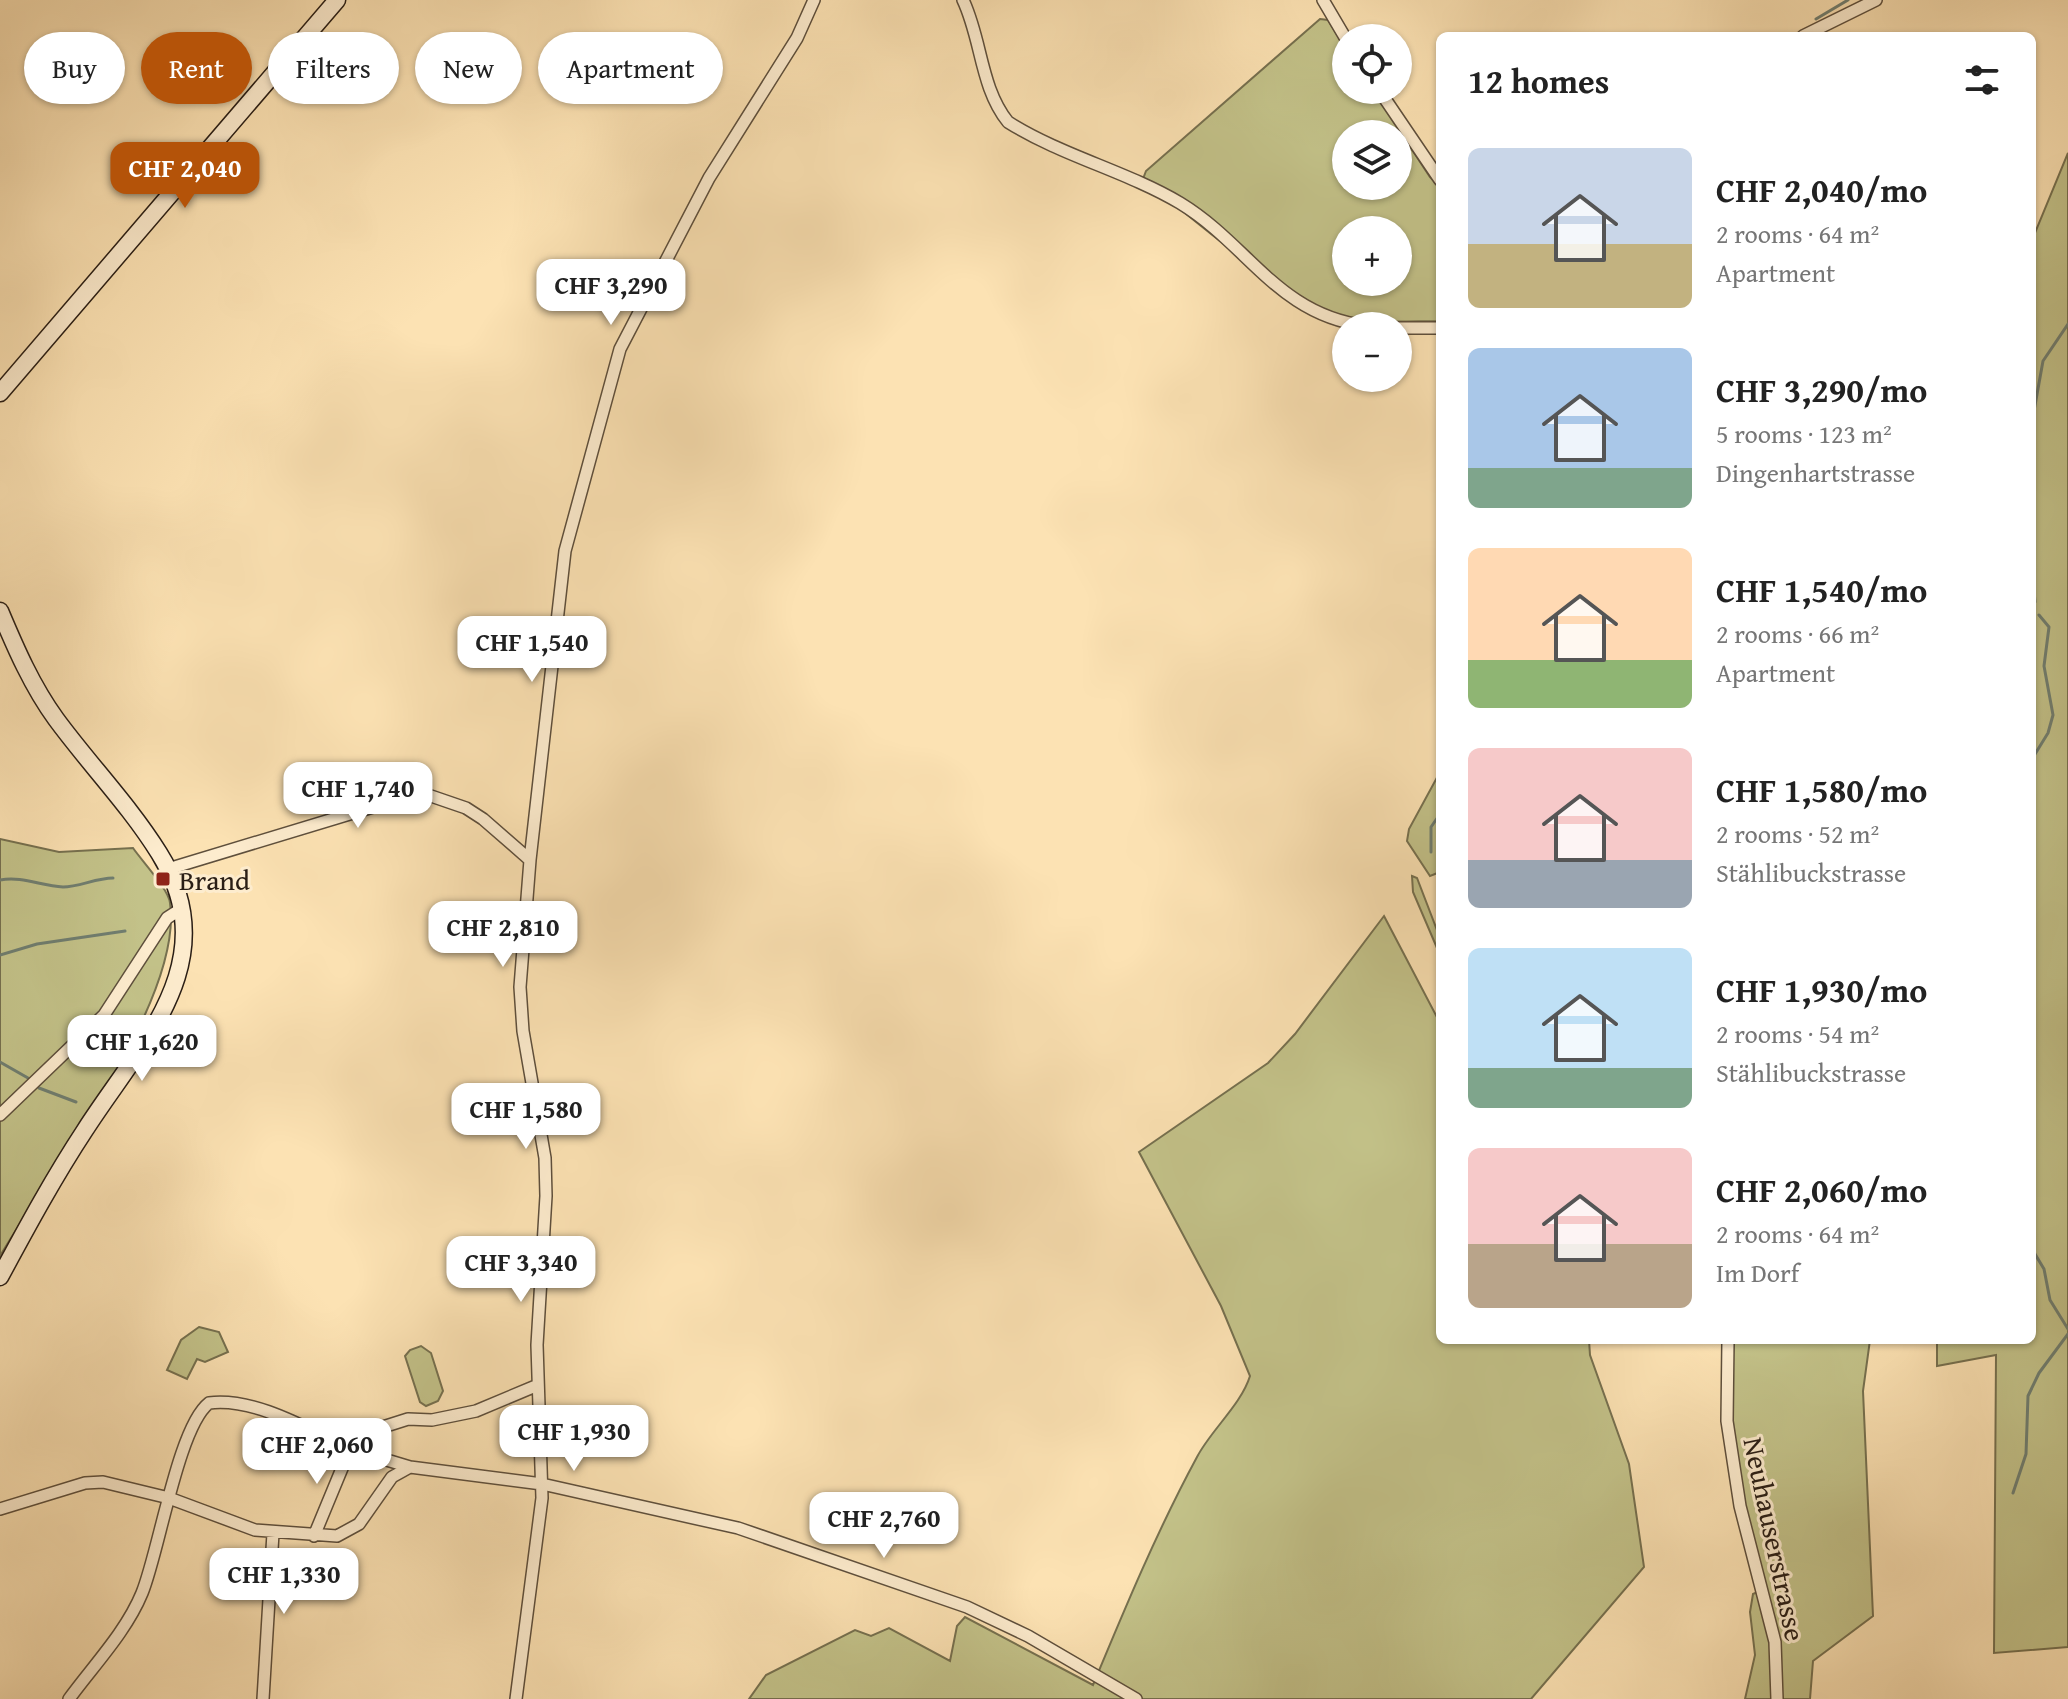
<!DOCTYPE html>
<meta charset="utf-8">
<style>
:root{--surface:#fff;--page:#f6f6f6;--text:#222;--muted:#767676;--accent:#b45309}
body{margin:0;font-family:"Gentium Book Plus",serif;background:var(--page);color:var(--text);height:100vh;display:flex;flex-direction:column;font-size:30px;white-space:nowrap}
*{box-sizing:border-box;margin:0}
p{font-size:26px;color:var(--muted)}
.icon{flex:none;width:44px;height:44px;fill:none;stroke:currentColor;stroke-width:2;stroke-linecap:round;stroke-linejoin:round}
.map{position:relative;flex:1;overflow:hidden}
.drawer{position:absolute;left:1436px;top:32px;width:600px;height:1312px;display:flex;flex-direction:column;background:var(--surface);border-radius:12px;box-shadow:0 2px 6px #0004}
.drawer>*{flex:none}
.top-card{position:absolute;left:24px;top:32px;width:760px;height:72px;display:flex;gap:16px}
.buttons{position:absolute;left:1332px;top:24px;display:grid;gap:16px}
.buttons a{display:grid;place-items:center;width:80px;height:80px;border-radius:50%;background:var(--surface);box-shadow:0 2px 6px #0004;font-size:40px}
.price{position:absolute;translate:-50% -68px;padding:0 18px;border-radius:16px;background:#fff;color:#222;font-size:26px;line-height:52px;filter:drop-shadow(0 2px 4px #0008)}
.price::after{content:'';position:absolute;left:50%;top:48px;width:24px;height:18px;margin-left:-12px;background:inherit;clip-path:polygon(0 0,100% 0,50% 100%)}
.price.current{background:var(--accent);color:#fff}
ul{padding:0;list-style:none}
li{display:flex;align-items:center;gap:24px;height:200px;padding:0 32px}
li span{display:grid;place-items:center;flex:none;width:224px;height:160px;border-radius:12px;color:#555}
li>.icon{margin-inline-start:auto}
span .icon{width:96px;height:96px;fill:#fffc;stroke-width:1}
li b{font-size:34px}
h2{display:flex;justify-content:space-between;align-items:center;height:96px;padding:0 32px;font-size:34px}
.pill{padding:0 28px;border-radius:36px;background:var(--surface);box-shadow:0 2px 6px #0004;font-size:28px;line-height:72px}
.pill.current{background:var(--accent);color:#fff}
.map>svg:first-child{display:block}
.green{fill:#c3c289;stroke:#76704f;stroke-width:2;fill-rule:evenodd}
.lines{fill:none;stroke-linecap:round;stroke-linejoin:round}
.stream{stroke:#707e70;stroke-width:3}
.street-casing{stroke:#5e4f3c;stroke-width:14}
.secondary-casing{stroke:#2a1e15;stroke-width:19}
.street{stroke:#fdecce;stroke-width:11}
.secondary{stroke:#fdecce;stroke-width:16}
.poi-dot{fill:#8f2418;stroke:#fdecce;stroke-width:3}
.labels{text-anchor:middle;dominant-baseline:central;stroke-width:6;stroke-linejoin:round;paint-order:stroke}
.poi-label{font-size:28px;fill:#2a1e15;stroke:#fdecce;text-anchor:start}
.street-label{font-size:28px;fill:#2a1e15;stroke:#fdecce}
</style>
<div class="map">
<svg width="2068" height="1699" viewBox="0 0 2068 1699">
<rect width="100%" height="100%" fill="#fce2b3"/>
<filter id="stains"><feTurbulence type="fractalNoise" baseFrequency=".0025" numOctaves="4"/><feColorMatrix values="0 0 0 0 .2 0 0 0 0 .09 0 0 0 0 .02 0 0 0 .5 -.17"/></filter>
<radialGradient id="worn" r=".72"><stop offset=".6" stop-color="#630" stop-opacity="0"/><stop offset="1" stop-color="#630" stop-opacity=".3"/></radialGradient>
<path class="green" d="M1320,19L1328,20L1346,49V90H1373L1430,177L1440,187V321C1410,321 1376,324 1347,317C1285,302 1196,220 1143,179L1146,171ZM1346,134H1398V186H1346ZM1346,230H1398V282H1346Z
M2068,153V1647L1994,1653L1996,1355L1937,1366V1340H2032V240Z
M1440,772V872L1430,876L1407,841L1409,829Z
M0,839L59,852L133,848C142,861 169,890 170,903C184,1000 49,1172 0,1256Z
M1412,876L1417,878L1440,938V955L1413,892Z
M1384,916L1440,1023V1340H1589L1590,1355L1629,1464L1644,1567L1531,1699H749L766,1675L855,1630L871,1636L889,1628L950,1661L957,1626L965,1617L1093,1685C1125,1608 1157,1531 1197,1457C1211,1430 1241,1405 1250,1376L1221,1306L1139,1152L1268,1063L1295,1034Z
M199,1327L219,1332L228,1352L205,1362L197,1359L187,1379L167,1370L181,1340Z
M1728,1340H1870L1863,1391L1873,1616L1813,1661L1810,1699H1745L1755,1655L1750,1612L1753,1594L1762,1590L1736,1488Z
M421,1346L431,1353L443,1391L438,1401L426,1406L420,1402L405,1356L410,1350Z"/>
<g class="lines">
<path class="stream" d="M1816,19L1848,0
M2032,422L2043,361L2068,324
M2032,569L2035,602
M2032,759L2048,733L2053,715L2044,666L2049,627L2039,615
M1431,852V827L1440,814
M0,880C23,876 41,886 63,887C79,887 96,878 113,878
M0,955L37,944L125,931
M0,1062L28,1078
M39,1088L76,1102
M2032,1249L2044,1269L2050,1300L2068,1329
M2013,1493L2026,1454L2028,1396L2039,1373L2068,1334"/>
<g class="street-casing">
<path id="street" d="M963,0C982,40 980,87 1008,122C1062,156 1126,171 1180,203C1249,245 1278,315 1366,326
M1323,0L1346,39
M1803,36L1876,0
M1379,90L1440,180
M1398,328H1440
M168,869L396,800L431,796L466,808L483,819L530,860
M0,1115L104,1015L167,918L181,909
M1728,1340L1727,1421L1740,1506L1775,1642L1777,1699
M0,1509L85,1483L103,1482L169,1498L255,1530L337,1536L359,1524L392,1477L410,1467L542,1484L738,1528L967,1607L1028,1636L1136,1699
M314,1536L350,1449L410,1467
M69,1699C93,1666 126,1632 142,1593C159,1552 178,1427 209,1403C255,1397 309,1430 350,1449L386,1426L408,1419L432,1420L476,1411L538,1385
M263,1699L273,1533
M516,1699L542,1498L537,1345L546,1196L545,1158L523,1031L520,987L530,860L565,551L620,349L709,178L797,38L814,0"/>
</g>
<g class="secondary-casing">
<path id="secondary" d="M0,393L337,0
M0,611C16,649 32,686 56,719C89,764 129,805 159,853C227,961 140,1044 85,1130C54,1177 27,1227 0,1277"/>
</g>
<use href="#street" class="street"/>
<use href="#secondary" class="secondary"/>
</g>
<rect class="poi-dot" x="155" y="871" width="16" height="16" rx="4"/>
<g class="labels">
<g class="poi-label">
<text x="179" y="879">Brand</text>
</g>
<g class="street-label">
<text transform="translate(1775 1539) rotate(78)">Neuhauserstrasse</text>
</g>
</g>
<rect width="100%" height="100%" filter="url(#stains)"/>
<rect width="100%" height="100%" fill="url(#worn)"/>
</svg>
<div class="buttons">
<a><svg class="icon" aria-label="locate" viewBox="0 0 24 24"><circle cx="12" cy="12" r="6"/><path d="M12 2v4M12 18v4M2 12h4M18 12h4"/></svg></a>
<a><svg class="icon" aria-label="layers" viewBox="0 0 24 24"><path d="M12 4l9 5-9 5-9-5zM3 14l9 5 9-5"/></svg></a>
<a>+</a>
<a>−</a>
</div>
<b class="price current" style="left:185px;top:210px">CHF 2,040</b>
<b class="price" style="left:611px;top:327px">CHF 3,290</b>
<b class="price" style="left:532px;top:684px">CHF 1,540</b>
<b class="price" style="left:358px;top:830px">CHF 1,740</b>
<b class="price" style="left:503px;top:969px">CHF 2,810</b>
<b class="price" style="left:142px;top:1083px">CHF 1,620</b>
<b class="price" style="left:526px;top:1151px">CHF 1,580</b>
<b class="price" style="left:521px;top:1304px">CHF 3,340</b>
<b class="price" style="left:574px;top:1473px">CHF 1,930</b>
<b class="price" style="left:317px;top:1486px">CHF 2,060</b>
<b class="price" style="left:884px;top:1560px">CHF 2,760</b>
<b class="price" style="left:284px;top:1616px">CHF 1,330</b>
<div class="top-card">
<a class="pill">Buy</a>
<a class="pill current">Rent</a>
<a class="pill">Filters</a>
<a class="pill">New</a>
<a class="pill">Apartment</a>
</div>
<section class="drawer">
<h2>12 homes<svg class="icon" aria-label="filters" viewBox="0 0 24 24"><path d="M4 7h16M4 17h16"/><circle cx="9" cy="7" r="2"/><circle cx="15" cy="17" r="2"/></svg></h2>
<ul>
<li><span style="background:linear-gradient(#c9d6e8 60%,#c2b280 0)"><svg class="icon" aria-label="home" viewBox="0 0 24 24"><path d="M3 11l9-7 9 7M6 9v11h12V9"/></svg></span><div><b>CHF 2,040/mo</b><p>2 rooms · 64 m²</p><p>Apartment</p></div></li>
<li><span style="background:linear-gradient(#a9c7e8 75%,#7fa58c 0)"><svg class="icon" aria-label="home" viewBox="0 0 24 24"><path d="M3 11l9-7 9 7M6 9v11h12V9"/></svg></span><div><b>CHF 3,290/mo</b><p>5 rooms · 123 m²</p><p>Dingenhartstrasse</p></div></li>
<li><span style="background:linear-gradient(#ffd9b3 70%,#8fb573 0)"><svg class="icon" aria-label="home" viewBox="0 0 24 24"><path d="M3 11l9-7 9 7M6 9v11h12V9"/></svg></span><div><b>CHF 1,540/mo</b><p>2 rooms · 66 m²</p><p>Apartment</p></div></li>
<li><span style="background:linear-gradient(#f6c9c9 70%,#9aa5b1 0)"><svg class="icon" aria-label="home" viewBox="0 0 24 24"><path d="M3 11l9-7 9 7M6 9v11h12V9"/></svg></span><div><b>CHF 1,580/mo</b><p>2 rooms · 52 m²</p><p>Stählibuckstrasse</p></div></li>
<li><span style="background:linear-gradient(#bfe0f5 75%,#7fa58c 0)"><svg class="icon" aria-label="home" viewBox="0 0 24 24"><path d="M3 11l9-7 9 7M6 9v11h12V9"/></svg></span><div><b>CHF 1,930/mo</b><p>2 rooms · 54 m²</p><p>Stählibuckstrasse</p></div></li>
<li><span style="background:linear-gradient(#f6c9c9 60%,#b9a48a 0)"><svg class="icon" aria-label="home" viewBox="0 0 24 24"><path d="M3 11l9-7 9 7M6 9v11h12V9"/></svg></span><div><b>CHF 2,060/mo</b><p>2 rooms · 64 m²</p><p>Im Dorf</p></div></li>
</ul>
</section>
</div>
